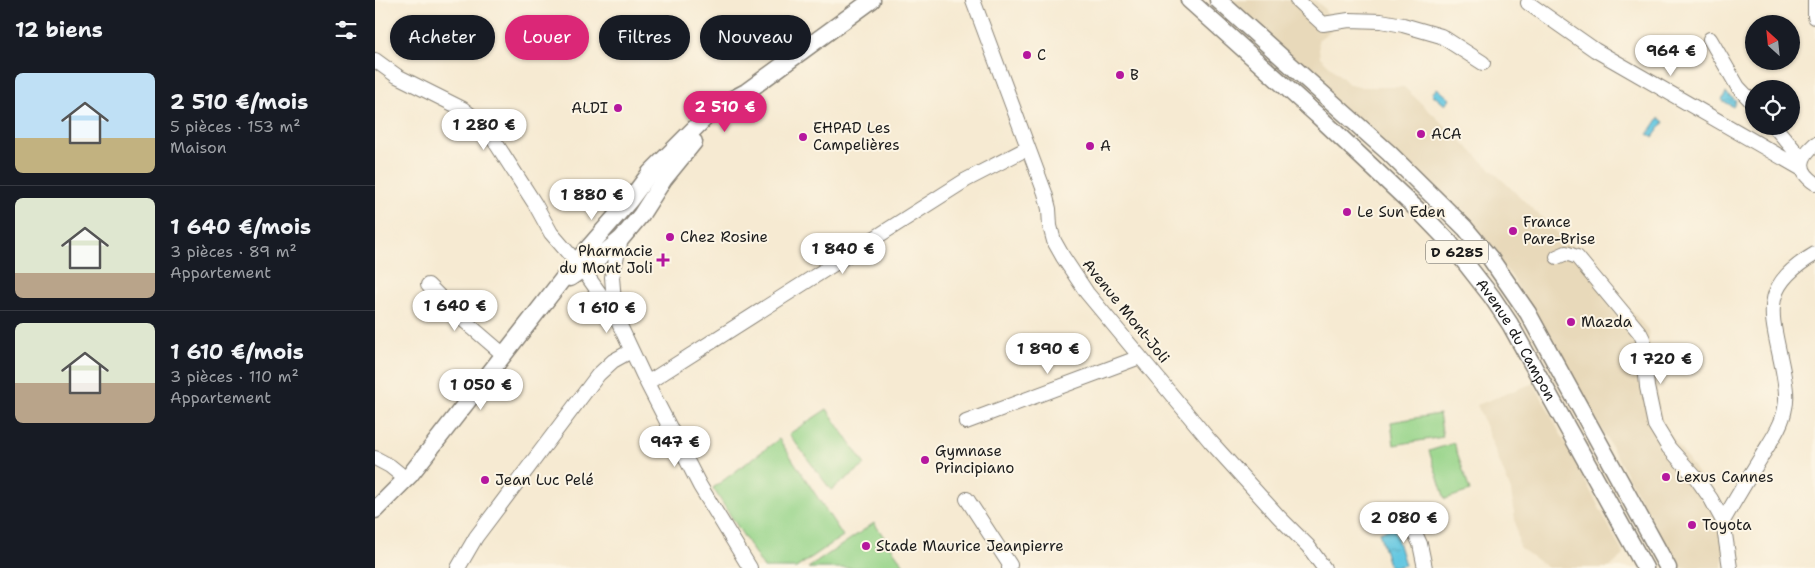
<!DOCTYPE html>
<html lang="fr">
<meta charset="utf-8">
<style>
:root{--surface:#171b24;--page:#20242c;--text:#f1f3f6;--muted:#9ea1a6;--line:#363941;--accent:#db2777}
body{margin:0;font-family:"Shantell Sans",sans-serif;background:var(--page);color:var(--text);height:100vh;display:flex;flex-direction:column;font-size:19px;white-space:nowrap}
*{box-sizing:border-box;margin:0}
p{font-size:16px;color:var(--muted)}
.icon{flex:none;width:28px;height:28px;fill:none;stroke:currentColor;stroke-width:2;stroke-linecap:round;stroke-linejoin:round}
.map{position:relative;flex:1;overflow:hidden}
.panel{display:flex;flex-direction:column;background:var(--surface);width:375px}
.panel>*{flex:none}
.top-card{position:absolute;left:15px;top:15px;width:475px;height:45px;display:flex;gap:10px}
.needle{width:32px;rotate:333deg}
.buttons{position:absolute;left:1370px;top:15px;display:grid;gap:10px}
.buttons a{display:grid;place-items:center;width:55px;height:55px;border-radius:50%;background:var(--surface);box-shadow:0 1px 4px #0004;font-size:25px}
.price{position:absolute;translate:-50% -42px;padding:0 11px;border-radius:18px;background:#fff;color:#222;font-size:16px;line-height:32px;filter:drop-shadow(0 1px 2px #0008)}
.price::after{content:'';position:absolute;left:50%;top:30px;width:15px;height:11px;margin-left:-8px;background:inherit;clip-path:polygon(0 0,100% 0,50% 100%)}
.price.on{background:var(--accent);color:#fff}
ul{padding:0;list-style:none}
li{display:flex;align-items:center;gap:15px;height:125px;padding:0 15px}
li+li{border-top:1px solid var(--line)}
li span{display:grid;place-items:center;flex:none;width:140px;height:100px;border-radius:8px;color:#555}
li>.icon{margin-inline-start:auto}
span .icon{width:60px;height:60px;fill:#fffc;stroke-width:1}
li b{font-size:21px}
h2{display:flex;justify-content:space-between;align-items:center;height:60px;padding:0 15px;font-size:21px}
.tag{padding:0 18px;border-radius:22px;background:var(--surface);box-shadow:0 1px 4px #0004;font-size:18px;line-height:45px}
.tag.on{background:var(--accent);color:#fff}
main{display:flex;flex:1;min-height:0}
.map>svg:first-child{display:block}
.built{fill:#e8d9ba}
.green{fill:#96d489;stroke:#597852}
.water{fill:url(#water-ripples);stroke:#40727e}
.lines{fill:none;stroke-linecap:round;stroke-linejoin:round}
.minor-casing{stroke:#898377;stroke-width:16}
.major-casing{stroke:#898377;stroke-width:19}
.minor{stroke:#fff;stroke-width:14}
.major{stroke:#fff;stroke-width:16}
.poi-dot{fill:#b5179e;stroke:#fcf5e5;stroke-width:2}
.labels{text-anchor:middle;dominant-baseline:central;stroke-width:4;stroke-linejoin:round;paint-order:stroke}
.shield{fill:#fcf5e5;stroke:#5f5d58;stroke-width:1}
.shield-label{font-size:14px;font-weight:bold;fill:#1c1c1c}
.poi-label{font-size:15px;fill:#1c1c1c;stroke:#fcf5e5;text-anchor:start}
.street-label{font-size:15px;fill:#1c1c1c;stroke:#fcf5e5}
</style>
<main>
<section class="panel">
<h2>12 biens<svg class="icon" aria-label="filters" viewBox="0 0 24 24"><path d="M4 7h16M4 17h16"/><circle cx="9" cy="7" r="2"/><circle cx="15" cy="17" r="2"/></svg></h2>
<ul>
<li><span style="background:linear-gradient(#bfe0f5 65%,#c2b280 0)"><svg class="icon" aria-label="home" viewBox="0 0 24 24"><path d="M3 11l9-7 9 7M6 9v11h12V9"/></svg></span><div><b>2 510 €/mois</b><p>5 pièces · 153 m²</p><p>Maison</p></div></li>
<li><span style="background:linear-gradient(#dfe7d0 75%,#b9a48a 0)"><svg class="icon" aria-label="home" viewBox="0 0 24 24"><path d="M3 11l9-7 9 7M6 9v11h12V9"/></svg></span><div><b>1 640 €/mois</b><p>3 pièces · 89 m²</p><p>Appartement</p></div></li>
<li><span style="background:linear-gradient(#dfe7d0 60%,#b9a48a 0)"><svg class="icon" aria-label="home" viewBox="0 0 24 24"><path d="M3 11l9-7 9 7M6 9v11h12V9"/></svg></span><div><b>1 610 €/mois</b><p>3 pièces · 110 m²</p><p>Appartement</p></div></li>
</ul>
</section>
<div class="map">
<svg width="1440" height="568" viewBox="0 0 1440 568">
<defs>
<pattern id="water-ripples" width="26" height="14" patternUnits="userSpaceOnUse" patternTransform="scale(1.25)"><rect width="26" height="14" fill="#63c7e1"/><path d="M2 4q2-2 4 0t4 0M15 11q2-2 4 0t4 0" fill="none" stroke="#55aac0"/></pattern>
</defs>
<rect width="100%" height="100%" fill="#fcf5e5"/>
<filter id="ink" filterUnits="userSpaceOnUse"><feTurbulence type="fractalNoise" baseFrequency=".02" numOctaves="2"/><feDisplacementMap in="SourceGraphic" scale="10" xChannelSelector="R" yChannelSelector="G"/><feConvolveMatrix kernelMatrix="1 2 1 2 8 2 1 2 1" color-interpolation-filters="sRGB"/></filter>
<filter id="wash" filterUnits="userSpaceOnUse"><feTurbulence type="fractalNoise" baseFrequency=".0096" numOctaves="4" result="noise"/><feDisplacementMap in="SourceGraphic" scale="20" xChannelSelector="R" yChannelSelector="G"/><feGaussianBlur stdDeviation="1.12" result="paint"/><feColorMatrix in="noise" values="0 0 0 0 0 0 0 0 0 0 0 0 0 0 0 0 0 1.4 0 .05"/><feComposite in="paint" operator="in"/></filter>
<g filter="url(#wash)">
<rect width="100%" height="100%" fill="#f6ead2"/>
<path class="built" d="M854,0H940L949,8L958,29L943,40L945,57L975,85L985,87H1029L1218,266L1273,330L1285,416L1290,427L1344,504L1350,536L1347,568H1303L1198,377L1135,274Z
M1159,383L1249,555L1234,568H1173L1144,547L1136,491L1102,405Z"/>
<path class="green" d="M452,409L490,465L456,490L414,434Z
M1064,414L1068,437L1019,445L1016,422Z
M404,439L468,536L421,568H389L338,488Z
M1079,443L1095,491L1070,499L1054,451Z
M499,523L531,568H433Z"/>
<path class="water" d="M1062,88L1075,99L1070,105L1057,94Z
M1351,93L1361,101L1358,107L1347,100Z
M1284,118L1289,122L1278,137L1273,134Z
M1019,528L1030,565L1015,568L1004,532Z"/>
</g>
<g filter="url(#ink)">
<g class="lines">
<g class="minor-casing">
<path id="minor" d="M598,0L670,193L674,209L675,226L679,241L688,257L712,293L835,441L904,517L933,546L949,568
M922,0L948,24L974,20L1006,21L1028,25L1066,36L1108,63
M1440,0V17
M1153,3L1220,50L1427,169
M1335,39L1363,87L1379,104
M0,60L22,76L88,109L106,123L115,134L160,204L176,233L208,270L240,315L272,383L325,486L375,568
M1399,126L1427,159
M1440,144C1425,157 1421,170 1440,183
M1182,257L1191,253L1202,257L1265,333L1268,339L1272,387L1280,425L1294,448L1322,479L1336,499L1348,521L1355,568
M53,285L86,318L129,355
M240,314L237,277L246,239
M272,383L591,180L653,148
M591,422L765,357
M0,458L15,466L31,479
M592,499L635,565L634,568
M1031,514L1045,544L1050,568
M1348,521C1360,500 1372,480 1385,459C1394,443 1407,427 1410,408C1413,396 1410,383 1408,371C1397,314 1382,288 1440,254
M83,568L101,537L223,375L238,361L256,351"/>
</g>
<g class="major-casing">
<g id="major">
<path id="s1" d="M814,0L942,115L1047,214L1074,242L1117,297L1135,324L1270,568"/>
<path d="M843,0L1014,153L1090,228L1115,258L1153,313L1293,568"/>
<path d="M195,278L221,260L246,239L266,215L289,179L319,142"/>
<path d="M0,510L35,475L201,262L255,200L275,173L331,117L354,101L371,92L497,0"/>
</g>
</g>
<use href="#minor" class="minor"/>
<use href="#major" class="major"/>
</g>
</g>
<g class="poi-dot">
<circle cx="652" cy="55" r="5"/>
<circle cx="745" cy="75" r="5"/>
<circle cx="243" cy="108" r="5"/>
<circle cx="1046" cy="134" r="5"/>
<circle cx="428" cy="137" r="5"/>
<circle cx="715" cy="146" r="5"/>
<circle cx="972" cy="212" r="5"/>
<circle cx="1138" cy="231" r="5"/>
<circle cx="295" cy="237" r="5"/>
<path d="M285.5 252.5h5v5h5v5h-5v5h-5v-5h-5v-5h5z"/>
<circle cx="1196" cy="322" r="5"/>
<circle cx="550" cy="460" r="5"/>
<circle cx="1291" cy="477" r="5"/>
<circle cx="110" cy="480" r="5"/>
<circle cx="1317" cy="525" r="5"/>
<circle cx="491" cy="546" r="5"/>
</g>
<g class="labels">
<rect class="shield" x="1051" y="240.5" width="62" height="23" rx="4"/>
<g class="shield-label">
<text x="1082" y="252">D 6285</text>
</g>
<g class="poi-label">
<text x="662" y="55">C</text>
<text x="755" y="75">B</text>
<text x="233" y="108" text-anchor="end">ALDI</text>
<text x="438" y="128">EHPAD Les<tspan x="438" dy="17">Campelières</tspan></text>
<text x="1056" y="134">ACA</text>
<text x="725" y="146">A</text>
<text x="982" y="212">Le Sun Eden</text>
<text x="1148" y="222">France<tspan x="1148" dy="17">Pare-Brise</tspan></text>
<text x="305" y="237">Chez Rosine</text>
<text x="278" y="251" text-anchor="end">Pharmacie<tspan x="278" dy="17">du Mont Joli</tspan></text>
<text x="1206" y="322">Mazda</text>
<text x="560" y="451">Gymnase<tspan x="560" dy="17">Principiano</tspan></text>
<text x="1301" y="477">Lexus Cannes</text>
<text x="120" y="480">Jean Luc Pelé</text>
<text x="1327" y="525">Toyota</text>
<text x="501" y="546">Stade Maurice Jeanpierre</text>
</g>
<g class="street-label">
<text transform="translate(751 311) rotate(51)">Avenue Mont-Joli</text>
<text stroke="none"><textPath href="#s1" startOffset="474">Avenue du Campon</textPath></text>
</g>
</g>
</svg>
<div class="buttons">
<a><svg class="needle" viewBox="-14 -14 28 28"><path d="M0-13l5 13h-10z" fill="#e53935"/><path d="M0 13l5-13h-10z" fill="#9ea1a6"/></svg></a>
<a><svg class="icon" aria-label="locate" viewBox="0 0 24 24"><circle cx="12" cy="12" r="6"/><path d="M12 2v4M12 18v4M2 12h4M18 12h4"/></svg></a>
</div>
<b class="price" style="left:1296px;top:77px">964 €</b>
<b class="price on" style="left:350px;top:133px">2 510 €</b>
<b class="price" style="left:109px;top:151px">1 280 €</b>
<b class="price" style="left:217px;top:221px">1 880 €</b>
<b class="price" style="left:468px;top:275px">1 840 €</b>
<b class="price" style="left:80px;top:332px">1 640 €</b>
<b class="price" style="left:232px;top:334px">1 610 €</b>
<b class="price" style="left:673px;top:375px">1 890 €</b>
<b class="price" style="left:1286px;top:385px">1 720 €</b>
<b class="price" style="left:106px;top:411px">1 050 €</b>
<b class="price" style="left:300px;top:468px">947 €</b>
<b class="price" style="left:1029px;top:544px">2 080 €</b>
<div class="top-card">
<a class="tag">Acheter</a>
<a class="tag on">Louer</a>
<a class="tag">Filtres</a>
<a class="tag">Nouveau</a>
</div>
</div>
</main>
